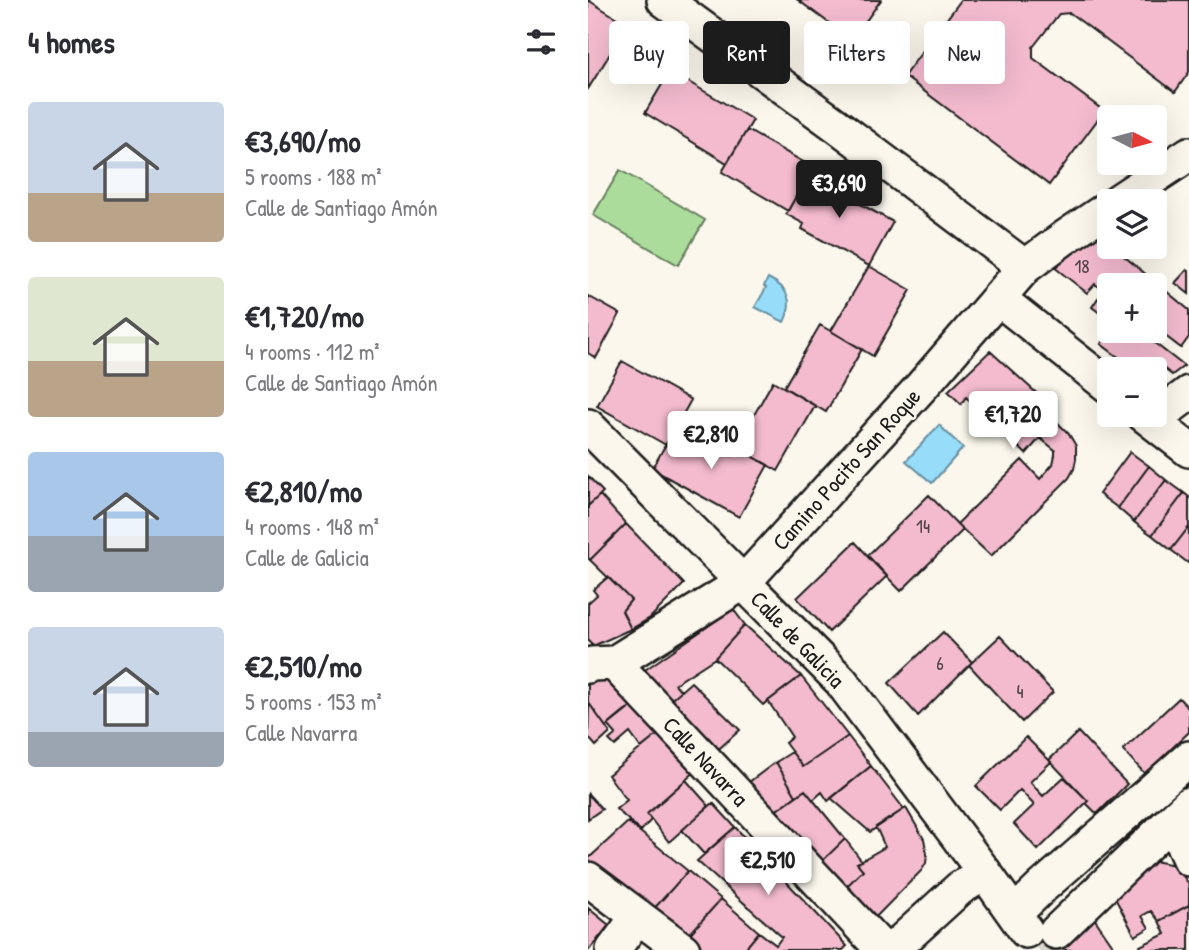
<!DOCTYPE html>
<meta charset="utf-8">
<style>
:root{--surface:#fff;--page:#f2f2f3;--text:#2b2b33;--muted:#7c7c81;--accent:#1c1c1c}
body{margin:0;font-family:"Patrick Hand",sans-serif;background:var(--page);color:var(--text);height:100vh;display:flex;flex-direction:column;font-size:26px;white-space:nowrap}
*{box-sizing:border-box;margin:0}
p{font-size:23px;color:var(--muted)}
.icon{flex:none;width:38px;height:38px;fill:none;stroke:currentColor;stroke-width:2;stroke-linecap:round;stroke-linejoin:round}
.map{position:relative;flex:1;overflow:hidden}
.drawer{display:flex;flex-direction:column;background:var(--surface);width:588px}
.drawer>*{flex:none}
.banner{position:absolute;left:21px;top:21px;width:474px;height:63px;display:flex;gap:14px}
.needle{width:46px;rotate:96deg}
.buttons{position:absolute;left:509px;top:105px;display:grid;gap:14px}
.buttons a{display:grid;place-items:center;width:70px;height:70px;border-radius:7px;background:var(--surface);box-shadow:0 7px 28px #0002;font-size:35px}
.price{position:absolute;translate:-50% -60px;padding:0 16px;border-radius:7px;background:#fff;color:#222;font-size:23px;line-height:46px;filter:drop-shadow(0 2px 4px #0008)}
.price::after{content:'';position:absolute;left:50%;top:42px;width:21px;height:16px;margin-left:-10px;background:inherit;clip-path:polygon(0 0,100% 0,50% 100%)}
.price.active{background:var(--accent);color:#fff}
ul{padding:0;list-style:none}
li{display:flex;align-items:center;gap:21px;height:175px;padding:0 28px}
li span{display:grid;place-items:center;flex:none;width:196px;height:140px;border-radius:7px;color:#555}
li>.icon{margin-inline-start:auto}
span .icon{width:84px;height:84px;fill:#fffc;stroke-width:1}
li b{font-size:30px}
h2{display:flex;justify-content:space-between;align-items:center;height:84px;padding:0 28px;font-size:30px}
.pill{padding:0 24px;border-radius:7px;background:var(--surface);box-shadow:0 7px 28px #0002;font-size:24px;line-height:63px}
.pill.active{background:var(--accent);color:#fff}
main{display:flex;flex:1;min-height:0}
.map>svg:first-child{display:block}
.green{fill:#acdc9c;stroke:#647c5c;stroke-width:2}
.water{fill:#97dcf9;stroke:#668fa1;stroke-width:2}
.building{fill:#f4bbcf;stroke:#1c1c1c;stroke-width:2}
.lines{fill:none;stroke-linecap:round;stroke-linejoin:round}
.minor-tunnel{stroke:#dad6cd;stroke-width:33;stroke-dasharray:33 17;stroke-linecap:butt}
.minor-casing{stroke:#1c1c1c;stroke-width:38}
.minor{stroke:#fbf7ec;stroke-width:33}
.labels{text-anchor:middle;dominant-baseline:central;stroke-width:5;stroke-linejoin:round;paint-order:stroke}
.number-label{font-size:19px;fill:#524449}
.street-label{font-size:23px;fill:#1c1c1c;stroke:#fbf7ec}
</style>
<main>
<section class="drawer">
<h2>4 homes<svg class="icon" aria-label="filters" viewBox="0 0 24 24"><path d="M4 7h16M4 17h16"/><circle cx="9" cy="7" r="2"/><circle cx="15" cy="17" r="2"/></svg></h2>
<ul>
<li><span style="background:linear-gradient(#c9d6e8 65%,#b9a48a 0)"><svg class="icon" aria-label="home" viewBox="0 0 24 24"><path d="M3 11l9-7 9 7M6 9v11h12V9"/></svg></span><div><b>€3,690/mo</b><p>5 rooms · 188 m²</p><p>Calle de Santiago Amón</p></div></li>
<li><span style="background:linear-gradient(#dfe7d0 60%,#b9a48a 0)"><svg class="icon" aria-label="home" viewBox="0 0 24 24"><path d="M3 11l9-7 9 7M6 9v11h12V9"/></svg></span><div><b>€1,720/mo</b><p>4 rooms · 112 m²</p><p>Calle de Santiago Amón</p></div></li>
<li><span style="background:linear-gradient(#a9c7e8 60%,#9aa5b1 0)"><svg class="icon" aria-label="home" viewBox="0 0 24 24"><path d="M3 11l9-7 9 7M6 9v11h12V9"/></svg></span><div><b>€2,810/mo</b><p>4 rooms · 148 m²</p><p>Calle de Galicia</p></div></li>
<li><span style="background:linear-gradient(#c9d6e8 75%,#9aa5b1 0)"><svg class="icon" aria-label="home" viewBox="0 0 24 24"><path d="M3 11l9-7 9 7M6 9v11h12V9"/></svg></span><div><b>€2,510/mo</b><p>5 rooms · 153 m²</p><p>Calle Navarra</p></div></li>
</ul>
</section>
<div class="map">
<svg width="601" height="950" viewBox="0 0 601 950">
<rect width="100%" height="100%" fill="#fbf7ec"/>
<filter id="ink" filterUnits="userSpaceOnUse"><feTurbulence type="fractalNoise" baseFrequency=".0143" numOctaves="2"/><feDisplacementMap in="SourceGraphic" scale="14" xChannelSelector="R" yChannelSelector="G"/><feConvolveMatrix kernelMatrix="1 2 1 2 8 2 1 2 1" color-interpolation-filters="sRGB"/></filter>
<g filter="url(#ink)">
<path class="green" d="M32,170L117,220L90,265L5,215Z"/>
<path class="water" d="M180,278C201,288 206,302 196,322L167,307L178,288L176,286Z
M351,425L375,448L344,483L318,461Z"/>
<path class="building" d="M0,0L40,25L0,89Z
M210,0H293L264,40Z
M373,0H601V72L587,92L482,13L471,14L445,47V58L516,111L461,185L316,76Z
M82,71L165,120L139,163L57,113Z
M159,130L224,167L200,211L134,172Z
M220,175L305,222L281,266L214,229L216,224L198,214Z
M510,234L522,244V247H525L601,310V337L593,348L567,328V285H525L521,283L517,291L507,284L499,293L466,267L476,257Z
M281,266L323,290L285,356L243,331Z
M599,270L601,271V294L587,283Z
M0,296L32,314L8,358L0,353Z
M510,298L522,307V321L504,307Z
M232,325L274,349L238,412L196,387Z
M523,331H551L596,366L584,375L575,368L567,378V369H546L513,344Z
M402,351L465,408L460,413L481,434L488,446V459L486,469L481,478L403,556L369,524L434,460L452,479L465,464L467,455V450L452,438L438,454L378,397L373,404L360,391Z
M34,361L103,400L78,445L9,406Z
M185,381L227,406L190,471L148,447Z
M88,426L143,456L148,447L180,465L151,517L64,469Z
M542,452L561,466L530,508L511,494Z
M561,466L578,480L546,522L530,508Z
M0,476L15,492L0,506Z
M578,480L596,493L564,535L546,522Z
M596,493L601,497V527L583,550L564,535Z
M12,495L38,524L2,560L0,558V506Z
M341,495L375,530L313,591L279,556Z
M38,524L96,584L62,618L43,629L34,611L43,600L2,560Z
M601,527V562L600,563L583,550Z
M267,542L299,576L241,632L209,598Z
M20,577L43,600L34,611L43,629L5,646L0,641V603L9,595L5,590Z
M145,609L157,625L127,658L87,684L93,691L78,704L48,676Z
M157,625L213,676L175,705L127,658Z
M355,632L384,662L330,716L301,683Z
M412,636L465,692L434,722L381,665Z
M10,667L43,707L18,727L0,702V676Z
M213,676L260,736L215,767L197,743L204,737L180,701Z
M103,682L152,730L124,755L78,704Z
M591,698L601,709V732L557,774L535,750Z
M1,703L22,733L8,746L1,738L0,739Z
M47,703L73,732L53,748L42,733L27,746L21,740L28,734L20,725Z
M73,732L109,770L59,814L63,820L53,831L28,809L39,800L20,775Z
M490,732L539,784L509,814L498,803L500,801L461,760Z
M260,736L283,766L240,801L234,792L225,800L217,790L208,796L188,762L204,752L215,767Z
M438,737L463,762L442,782L455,796L476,777L500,801L450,850L426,824L446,805L432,790L412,810L388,786Z
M188,762L208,796L179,817L153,788Z
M283,766L316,809L282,832L243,798Z
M98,780L121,806L81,842L59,814Z
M217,790L257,839L225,870L179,817Z
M0,794L14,809L0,819Z
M125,803L147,827L116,854L94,830Z
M318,808L336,839L339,854L338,863L334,870L279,926L250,895L275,870L269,863L297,847L288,827Z
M40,822L100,871L63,912L0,865V859Z
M147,827L259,946L255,950H156L171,932L188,945L194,937L109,861Z
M257,839L274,861L269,863L275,870L250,895L225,870Z
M565,861L587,865L601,884V905L571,921L563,911L554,916L561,928L547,936L527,898Z
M100,871L133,899L99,937L63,912Z
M133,899L171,932L156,950H117L99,937Z
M601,905V950H553L552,946L577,934L571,921Z
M0,908L21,925L1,950H0Z
M506,918L528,950H475L478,943Z"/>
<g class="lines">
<path class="minor-tunnel" d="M451,950L491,914"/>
<g class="minor-casing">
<path id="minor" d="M76,0L252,128L437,267
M530,201L601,154
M411,299L522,387
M556,415L601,450
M564,421L601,393
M0,426L253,681L397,873L438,931
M26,663L295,950
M0,666L4,664L26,663L156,582L334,386L437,267L476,238L522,207
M584,821L601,859
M0,879L95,950
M426,914L454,887L601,758
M468,932L601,804
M25,950L50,916
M304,950L372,888L397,873"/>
</g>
<use href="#minor" class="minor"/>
</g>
</g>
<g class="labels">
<g class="number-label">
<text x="494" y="266">18</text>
<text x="335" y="526">14</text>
<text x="352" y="663">6</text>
<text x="432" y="691">4</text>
</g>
<g class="street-label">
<text transform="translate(258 469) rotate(-48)">Camino Pocito San Roque</text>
<text transform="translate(210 639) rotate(46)">Calle de Galicia</text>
<text transform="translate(118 761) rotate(47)">Calle Navarra</text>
</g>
</g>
</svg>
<div class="buttons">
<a><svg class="needle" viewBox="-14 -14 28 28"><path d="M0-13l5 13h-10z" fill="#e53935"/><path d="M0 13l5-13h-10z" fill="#7c7c81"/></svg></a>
<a><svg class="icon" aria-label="layers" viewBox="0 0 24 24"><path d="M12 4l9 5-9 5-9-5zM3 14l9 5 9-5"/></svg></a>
<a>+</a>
<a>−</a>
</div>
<b class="price active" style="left:251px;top:220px">€3,690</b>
<b class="price" style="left:425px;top:451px">€1,720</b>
<b class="price" style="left:123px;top:471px">€2,810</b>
<b class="price" style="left:180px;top:897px">€2,510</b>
<div class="banner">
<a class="pill">Buy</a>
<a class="pill active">Rent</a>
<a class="pill">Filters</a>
<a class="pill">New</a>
</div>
</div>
</main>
